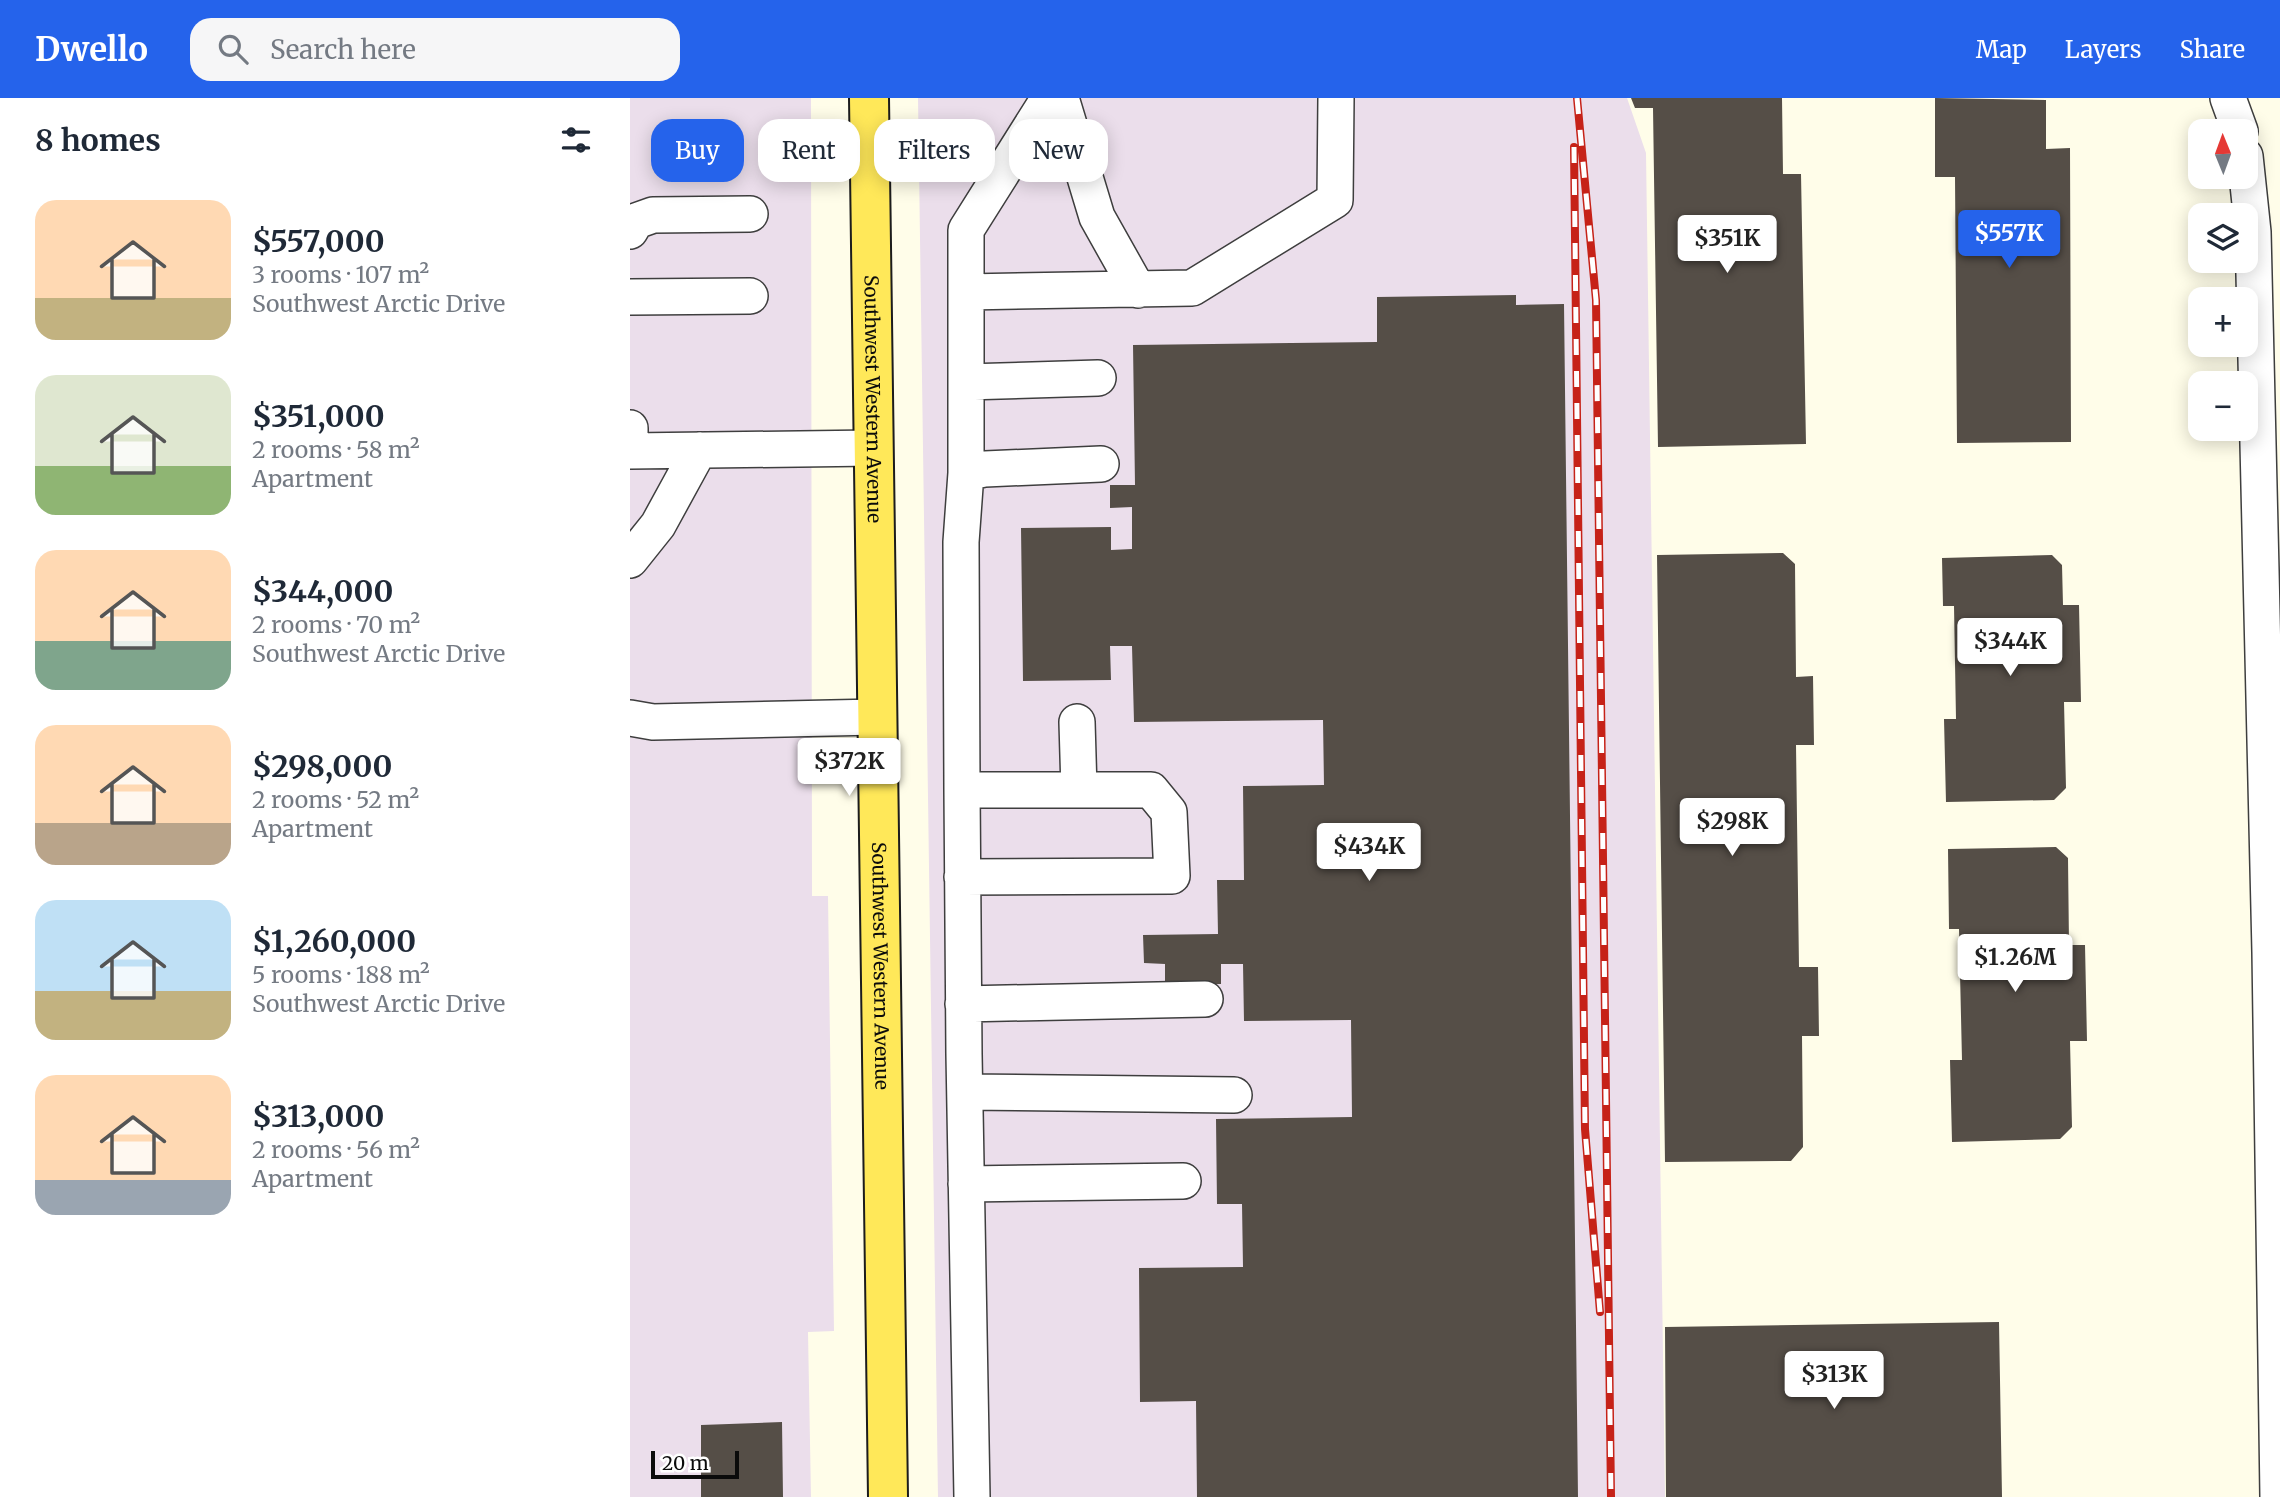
<!DOCTYPE html>
<meta charset="utf-8">
<style>
:root{--surface:#fff;--page:#f6f6f7;--text:#1f2937;--muted:#747a83;--accent:#2563eb}
body{margin:0;font-family:Merriweather,serif;background:var(--page);color:var(--text);height:100vh;display:flex;flex-direction:column;font-size:26px;white-space:nowrap}
*{box-sizing:border-box;margin:0}
p{font-size:23px;color:var(--muted)}
.icon{flex:none;width:38px;height:38px;fill:none;stroke:currentColor;stroke-width:2;stroke-linecap:round;stroke-linejoin:round}
.map{position:relative;flex:1;overflow:hidden}
.side{display:flex;flex-direction:column;background:var(--surface);width:630px}
.side>*{flex:none}
.banner{position:absolute;left:21px;top:21px;width:665px;height:63px;display:flex;gap:14px}
.needle{width:46px;rotate:359deg}
.tools{position:absolute;left:1558px;top:21px;display:grid;gap:14px}
.tools a{display:grid;place-items:center;width:70px;height:70px;border-radius:14px;background:var(--surface);box-shadow:0 4px 18px #0003;font-size:35px}
.scale{position:absolute;left:21px;bottom:18px;width:88px;box-sizing:border-box;padding-left:7px;border:4px solid #0b0b0b;border-top:0;font-size:19px;line-height:24px;white-space:nowrap;color:#0b0b0b;-webkit-text-stroke:5px #fff;paint-order:stroke}
.price{position:absolute;translate:-50% -60px;padding:0 16px;border-radius:7px;background:#fff;color:#222;font-size:23px;line-height:46px;filter:drop-shadow(0 2px 4px #0008)}
.price::after{content:'';position:absolute;left:50%;top:42px;width:21px;height:16px;margin-left:-10px;background:inherit;clip-path:polygon(0 0,100% 0,50% 100%)}
.price.on{background:var(--accent);color:#fff}
ul{padding:0;list-style:none}
li{display:flex;align-items:center;gap:21px;height:175px;padding:0 35px}
li span{display:grid;place-items:center;flex:none;width:196px;height:140px;border-radius:21px;color:#555}
li>.icon{margin-inline-start:auto}
span .icon{width:84px;height:84px;fill:#fffc;stroke-width:1}
li b{font-size:30px}
h2{display:flex;justify-content:space-between;align-items:center;height:84px;padding:0 35px;font-size:30px}
.pill{padding:0 24px;border-radius:21px;background:var(--surface);box-shadow:0 4px 18px #0003;font-size:24px;line-height:63px}
.pill.on{background:var(--accent);color:#fff}
header{display:flex;align-items:center;gap:42px;box-sizing:border-box;height:98px;padding:0 35px;background:var(--accent);color:#fff}
header strong{font-size:33px}
nav{display:flex;gap:38px;margin-inline-start:auto;font-size:24px}
.search{width:490px;height:63px;background:var(--page);display:flex;align-items:center;gap:18px;box-sizing:border-box;padding:0 24px;border-radius:21px;color:var(--muted);font-size:26px}
main{display:flex;flex:1;min-height:0}
.map>svg:first-child{display:block}
.industrial{fill:#ebdeeb}
.building{fill:#554e47}
.lines{fill:none;stroke-linecap:round;stroke-linejoin:round}
.minor-casing{stroke:#3e3e3e;stroke-width:38}
.major-casing{stroke:#1c1c1c;stroke-width:42}
.minor{stroke:#fff;stroke-width:35}
.major{stroke:#ffe859;stroke-width:38}
.rail-casing{stroke:#c62218;stroke-width:8}
.rail{stroke:#fff;stroke-width:5;stroke-dasharray:16;stroke-linecap:butt}
.labels{text-anchor:middle;dominant-baseline:central;stroke-width:7;stroke-linejoin:round;paint-order:stroke}
.street-label{font-size:19px;fill:#0b0b0b;stroke:#fff}
</style>
<header>
<strong>Dwello</strong>
<div class="search"><svg class="icon" aria-label="search" viewBox="0 0 24 24"><circle cx="10" cy="10" r="6"/><path d="M15 15l6 6"/></svg>Search here</div>
<nav><a>Map</a><a>Layers</a><a>Share</a></nav>
</header>
<main>
<section class="side">
<h2>8 homes<svg class="icon" aria-label="filters" viewBox="0 0 24 24"><path d="M4 7h16M4 17h16"/><circle cx="9" cy="7" r="2"/><circle cx="15" cy="17" r="2"/></svg></h2>
<ul>
<li><span style="background:linear-gradient(#ffd9b3 70%,#c2b280 0)"><svg class="icon" aria-label="home" viewBox="0 0 24 24"><path d="M3 11l9-7 9 7M6 9v11h12V9"/></svg></span><div><b>$557,000</b><p>3 rooms · 107 m²</p><p>Southwest Arctic Drive</p></div></li>
<li><span style="background:linear-gradient(#dfe7d0 65%,#8fb573 0)"><svg class="icon" aria-label="home" viewBox="0 0 24 24"><path d="M3 11l9-7 9 7M6 9v11h12V9"/></svg></span><div><b>$351,000</b><p>2 rooms · 58 m²</p><p>Apartment</p></div></li>
<li><span style="background:linear-gradient(#ffd9b3 65%,#7fa58c 0)"><svg class="icon" aria-label="home" viewBox="0 0 24 24"><path d="M3 11l9-7 9 7M6 9v11h12V9"/></svg></span><div><b>$344,000</b><p>2 rooms · 70 m²</p><p>Southwest Arctic Drive</p></div></li>
<li><span style="background:linear-gradient(#ffd9b3 70%,#b9a48a 0)"><svg class="icon" aria-label="home" viewBox="0 0 24 24"><path d="M3 11l9-7 9 7M6 9v11h12V9"/></svg></span><div><b>$298,000</b><p>2 rooms · 52 m²</p><p>Apartment</p></div></li>
<li><span style="background:linear-gradient(#bfe0f5 65%,#c2b280 0)"><svg class="icon" aria-label="home" viewBox="0 0 24 24"><path d="M3 11l9-7 9 7M6 9v11h12V9"/></svg></span><div><b>$1,260,000</b><p>5 rooms · 188 m²</p><p>Southwest Arctic Drive</p></div></li>
<li><span style="background:linear-gradient(#ffd9b3 75%,#9aa5b1 0)"><svg class="icon" aria-label="home" viewBox="0 0 24 24"><path d="M3 11l9-7 9 7M6 9v11h12V9"/></svg></span><div><b>$313,000</b><p>2 rooms · 56 m²</p><p>Apartment</p></div></li>
</ul>
</section>
<div class="map">
<svg width="1650" height="1399" viewBox="0 0 1650 1399">
<rect width="100%" height="100%" fill="#fffde9"/>
<path class="industrial" d="M0,0H181L182,798H198L204,1233L178,1234L181,1399H0Z
M288,0H997L1016,55L1035,1399H308Z"/>
<path class="building" d="M1001,0H1152L1153,76H1171L1176,346L1028,349L1023,10H1005Z
M1305,0L1416,2V51L1440,50L1441,344L1327,345L1325,79H1305Z
M886,197V207L934,206L948,1399H567L566,1303L510,1304L509,1170L613,1169L612,1106H587L586,1021L722,1019L721,922L614,923L613,866H591V886L535,887V866L514,865L513,837L588,836L587,782H614L613,688L694,687L693,622L504,624L502,548H480L481,582L393,583L391,430L481,429V452L502,451V409L480,410V387H505L503,247L747,244V199Z
M1153,455L1165,466L1166,579L1183,578L1184,647H1166L1169,869H1188L1189,938H1172L1173,1049L1161,1063L1035,1064L1027,457Z
M1422,457L1432,467L1433,507H1449L1451,604H1434L1436,690L1424,702L1316,704L1314,621H1326L1324,508H1313L1312,460Z
M1426,749L1438,760L1439,847H1455L1457,943H1440L1442,1029L1430,1041L1322,1044L1320,962H1332L1329,831H1319L1318,751Z
M1369,1224L1372,1399H1036L1035,1229Z
M152,1324L153,1399H71V1327Z"/>
<g class="lines">
<g class="minor-casing">
<path id="minor" d="M419,0L336,132V375L355,371L471,366
M431,0L467,119L508,192
M1598,0L1610,33
M1615,58L1623,134L1640,854L1648,1399
M0,133L6,123L23,117L120,116
M336,194L562,190L705,102L706,0
M0,199L120,198
M336,284L468,280
M0,330V353L244,350
M0,462L28,427L69,352
M0,620L23,624L247,619
M447,624L449,692
M332,692L331,444L336,375
M332,779L542,778L539,714L521,692H332C332,780 333,868 334,956L342,1399
M333,906L575,901
M335,994L604,997
M336,1086L553,1083"/>
</g>
<g class="major-casing">
<g id="major">
<path id="s1" d="M239,0L258,1399"/>
</g>
</g>
<use href="#minor" class="minor"/>
<use href="#major" class="major"/>
<g class="rail-casing">
<path id="rail" d="M947,0L966,202L981,1399
M944,49L955,1031L970,1214"/>
</g>
<use href="#rail" class="rail"/>
</g>
<g class="labels">
<g class="street-label">
<text stroke="none"><textPath href="#s1" startOffset="301">Southwest Western Avenue</textPath></text>
<text stroke="none"><textPath href="#s1" startOffset="868">Southwest Western Avenue</textPath></text>
</g>
</g>
</svg>
<div class="tools">
<a><svg class="needle" viewBox="-14 -14 28 28"><path d="M0-13l5 13h-10z" fill="#e53935"/><path d="M0 13l5-13h-10z" fill="#747a83"/></svg></a>
<a><svg class="icon" aria-label="layers" viewBox="0 0 24 24"><path d="M12 4l9 5-9 5-9-5zM3 14l9 5 9-5"/></svg></a>
<a>+</a>
<a>−</a>
</div>
<div class="scale">20 m</div>
<b class="price on" style="left:1379px;top:172px">$557K</b>
<b class="price" style="left:1097px;top:177px">$351K</b>
<b class="price" style="left:1380px;top:580px">$344K</b>
<b class="price" style="left:219px;top:700px">$372K</b>
<b class="price" style="left:1102px;top:760px">$298K</b>
<b class="price" style="left:739px;top:785px">$434K</b>
<b class="price" style="left:1385px;top:896px">$1.26M</b>
<b class="price" style="left:1204px;top:1313px">$313K</b>
<div class="banner">
<a class="pill on">Buy</a>
<a class="pill">Rent</a>
<a class="pill">Filters</a>
<a class="pill">New</a>
</div>
</div>
</main>
